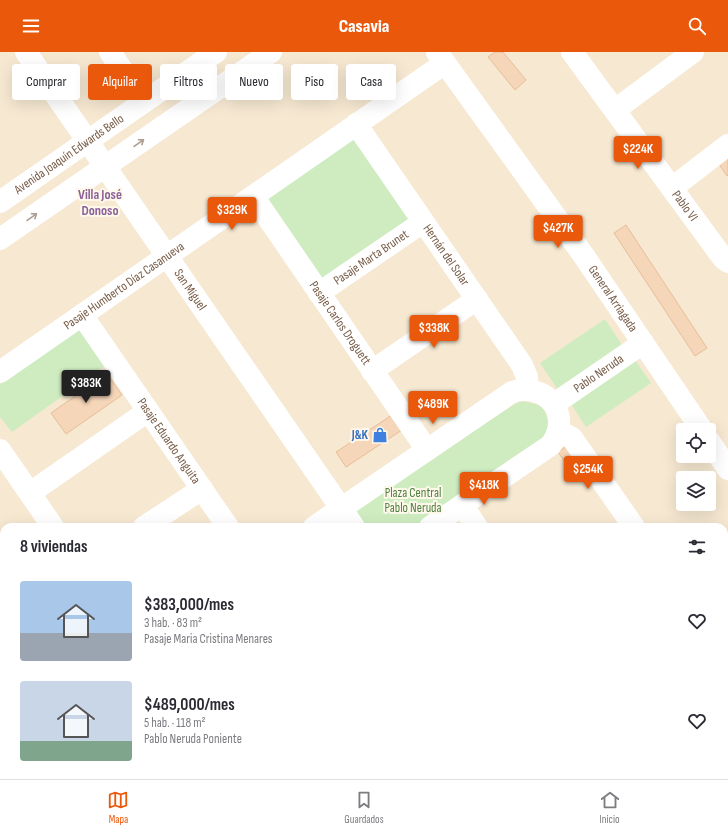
<!DOCTYPE html>
<html lang="es">
<meta charset="utf-8">
<style>
:root{--surface:#fff;--page:#f7f7f7;--text:#2b2b33;--muted:#7c7c81;--line:#e1e1e2;--accent:#ea580c}
body{margin:0;font-family:"Sofia Sans Condensed",sans-serif;background:var(--page);color:var(--text);height:100vh;display:flex;flex-direction:column;font-size:15px;white-space:nowrap}
*{box-sizing:border-box;margin:0}
p{font-size:13px;color:var(--muted)}
.icon{flex:none;width:22px;height:22px;fill:none;stroke:currentColor;stroke-width:2;stroke-linecap:round;stroke-linejoin:round}
.map{position:relative;flex:1;overflow:hidden}
.side{position:absolute;left:0px;top:471px;width:728px;height:256px;display:flex;flex-direction:column;background:var(--surface);border-radius:12px 12px 0 0;box-shadow:0 4px 16px #0002}
.side>*{flex:none}
.banner{position:absolute;left:12px;top:12px;width:400px;height:36px;display:flex;gap:8px}
.buttons{position:absolute;left:676px;top:371px;display:grid;gap:8px}
.buttons a{display:grid;place-items:center;width:40px;height:40px;border-radius:4px;background:var(--surface);box-shadow:0 4px 16px #0002;font-size:20px}
.price{position:absolute;translate:-50% -34px;padding:0 9px;border-radius:4px;background:var(--accent);color:#fff;font-size:13px;line-height:26px;filter:drop-shadow(0 1px 2px #0008)}
.price::after{content:'';position:absolute;left:50%;top:24px;width:12px;height:9px;margin-left:-6px;background:inherit;clip-path:polygon(0 0,100% 0,50% 100%)}
.price.current{background:#222;color:#fff}
ul{padding:0;list-style:none}
li{display:flex;align-items:center;gap:12px;height:100px;padding:0 20px}
li span{display:grid;place-items:center;flex:none;width:112px;height:80px;border-radius:4px;color:#555}
li>.icon{margin-inline-start:auto}
span .icon{width:48px;height:48px;fill:#fffc;stroke-width:1}
li b{font-size:17px}
h2{display:flex;justify-content:space-between;align-items:center;height:48px;padding:0 20px;font-size:17px}
.tag{padding:0 14px;border-radius:4px;background:var(--surface);box-shadow:0 4px 16px #0002;font-size:14px;line-height:36px}
.tag.current{background:var(--accent);color:#fff}
header{display:flex;justify-content:space-between;align-items:center;height:52px;padding:0 20px;background:var(--accent);color:#fff;font-size:18px;font-weight:800}
.menu{display:flex;justify-content:space-around;align-items:center;height:56px;border-top:1px solid var(--line);background:var(--surface);font-size:11px;color:var(--muted)}
.menu a{display:grid;justify-items:center;gap:2px}
.menu .current{color:var(--accent)}
.map>svg:first-child{display:block}
.residential{fill:#f6e8d1;fill-rule:evenodd}
.green{fill:#cfecc1}
.building{fill:#f5d6b9;stroke:#e8bd98}
.lines{fill:none;stroke-linecap:round;stroke-linejoin:round}
.minor{stroke:#fff;stroke-width:22}
.oneway{stroke:#ad9d91}
.labels{text-anchor:middle;dominant-baseline:central;stroke-width:4;stroke-linejoin:round;paint-order:stroke}
.street-label{font-size:13px;fill:#775c47;stroke:#fff9eb}
.shop-label{font-size:13px;font-weight:bold;fill:#366cbe;stroke:#fff9eb;text-anchor:end}
.park-label{font-size:13px;fill:#4c7e3f;stroke:#fff9eb}
.neighbourhood-label{font-size:14px;font-weight:bold;fill:#8d629b;stroke:#fff9eb}
</style>
<header><svg class="icon" aria-label="menu" viewBox="0 0 24 24"><path d="M4 6h16M4 12h16M4 18h16"/></svg>Casavia<svg class="icon" aria-label="search" viewBox="0 0 24 24"><circle cx="10" cy="10" r="6"/><path d="M15 15l6 6"/></svg></header>
<div class="map">
<svg width="728" height="727" viewBox="0 0 728 727">
<rect width="100%" height="100%" fill="#fef5e3"/>
<path class="residential" d="M0,0H728V727H79L76,723H724V475H4V621L0,616ZM683,378H709V404H683ZM683,426H709V452H683Z"/>
<path class="green" d="M356,83L414,166L324,233L260,143Z
M605,267L622,293L558,338L540,311Z
M82,276L106,313L12,380L0,365V332Z
M633,305L651,331L586,375L569,349Z
M522,349L539,353L545,359L548,370V378L541,388L416,475H330L513,353Z
M422,723H472L466,727H425Z"/>
<path class="building" d="M495,0H503L526,28L515,38L488,5Z
M728,105V123L727,124L719,112Z
M626,173L707,296L695,304L614,181Z
M107,322L122,343L66,382L51,361Z
M395,361L405,376L346,415L336,400Z
M570,392L579,406L567,413L558,400Z"/>
<g class="lines">
<g class="minor">
<path id="s1" d="M26,0L354,475"/>
<path d="M110,0L144,50"/>
<path id="s2" d="M437,0L584,204L702,378"/>
<path id="s3" d="M572,0L723,206L728,210"/>
<path d="M615,58L693,0"/>
<path id="s4" d="M356,72L522,313L527,325L528,337"/>
<path d="M672,136L728,93"/>
<path id="s5" d="M253,144L427,398"/>
<path id="s6" d="M0,150L216,0"/>
<path d="M0,187L271,0"/>
<path id="s7" d="M319,241L423,170"/>
<path id="s8" d="M82,263L228,475"/>
<path d="M372,319L477,247"/>
<path id="s9" d="M0,320L445,11"/>
<path id="s10" d="M554,352L643,291"/>
<path d="M559,379L572,386L634,475"/>
<path d="M709,389L728,417"/>
<path d="M0,398L53,475"/>
<path d="M30,441L148,359"/>
<path d="M462,453L477,475"/>
<path d="M144,475L202,437"/>
<path d="M314,475L512,340C547,330 573,362 551,393L430,475"/>
<path d="M0,590L4,596"/>
<path d="M724,606L728,612"/>
<path d="M95,723L98,727"/>
<path d="M237,723L239,727"/>
<path d="M404,723L407,727"/>
<path d="M527,723L529,727"/>
<path d="M647,723L650,727"/>
<path d="M716,727L721,723"/>
</g>
</g>
<defs><path id="oneway-shaft" d="M-6 0H5M1.5-3L5.5 0L1.5 3" fill="none" stroke-width="1.6" stroke-linecap="round" stroke-linejoin="round"/></defs>
<g class="oneway">
<use href="#oneway-shaft" transform="translate(139 91) rotate(-35)"/>
<use href="#oneway-shaft" transform="translate(32 165) rotate(-35)"/>
</g>
<defs>
<g id="shop-bare" transform="scale(1.2)"><path d="M-5-2.5h2.3a2.7 3.5 0 0 1 5.4 0H5L5.5 6h-11ZM-1.5-2.5h3a1.5 2.3 0 0 0-3 0Z" fill="#3f7fe0" stroke="#fff9eb" stroke-width="2.5" paint-order="stroke"/></g>
</defs>
<g fill-rule="evenodd">
<use href="#shop-bare" x="380" y="383"/>
</g>
<g class="labels">
<g class="street-label">
<text stroke="none"><textPath href="#s6" startOffset="84">Avenida Joaquín Edwards Bello</textPath></text>
<text stroke="none"><textPath href="#s3" startOffset="191">Pablo VI</textPath></text>
<text stroke="none"><textPath href="#s4" startOffset="159">Hernán del Solar</textPath></text>
<text stroke="none"><textPath href="#s7" startOffset="63">Pasaje Marta Brunet</textPath></text>
<text stroke="none"><textPath href="#s9" startOffset="151">Pasaje Humberto Díaz Casanueva</textPath></text>
<text stroke="none"><textPath href="#s1" startOffset="289">San Miguel</textPath></text>
<text stroke="none"><textPath href="#s2" startOffset="303">General Arriagada</textPath></text>
<text stroke="none"><textPath href="#s5" startOffset="154">Pasaje Carlos Droguett</textPath></text>
<text stroke="none"><textPath href="#s10" startOffset="54">Pablo Neruda</textPath></text>
<text stroke="none"><textPath href="#s8" startOffset="153">Pasaje Eduardo Anguita</textPath></text>
</g>
<g class="shop-label">
<text x="368" y="383">J&amp;K</text>
</g>
<g class="park-label">
<text x="413" y="441">Plaza Central<tspan x="413" dy="15">Pablo Neruda</tspan></text>
</g>
<g class="neighbourhood-label">
<text x="100" y="142">Villa José<tspan x="100" dy="16">Donoso</tspan></text>
</g>
</g>
</svg>
<div class="buttons">
<a><svg class="icon" aria-label="locate" viewBox="0 0 24 24"><circle cx="12" cy="12" r="6"/><path d="M12 2v4M12 18v4M2 12h4M18 12h4"/></svg></a>
<a><svg class="icon" aria-label="layers" viewBox="0 0 24 24"><path d="M12 4l9 5-9 5-9-5zM3 14l9 5 9-5"/></svg></a>
</div>
<b class="price" style="left:638px;top:118px">$224K</b>
<b class="price" style="left:232px;top:179px">$329K</b>
<b class="price" style="left:558px;top:197px">$427K</b>
<b class="price" style="left:434px;top:297px">$338K</b>
<b class="price current" style="left:86px;top:352px">$383K</b>
<b class="price" style="left:433px;top:373px">$489K</b>
<b class="price" style="left:588px;top:438px">$254K</b>
<b class="price" style="left:484px;top:454px">$418K</b>
<div class="banner">
<a class="tag">Comprar</a>
<a class="tag current">Alquilar</a>
<a class="tag">Filtros</a>
<a class="tag">Nuevo</a>
<a class="tag">Piso</a>
<a class="tag">Casa</a>
</div>
<section class="side">
<h2>8 viviendas<svg class="icon" aria-label="filters" viewBox="0 0 24 24"><path d="M4 7h16M4 17h16"/><circle cx="9" cy="7" r="2"/><circle cx="15" cy="17" r="2"/></svg></h2>
<ul>
<li><span style="background:linear-gradient(#a9c7e8 65%,#9aa5b1 0)"><svg class="icon" aria-label="home" viewBox="0 0 24 24"><path d="M3 11l9-7 9 7M6 9v11h12V9"/></svg></span><div><b>$383,000/mes</b><p>3 hab. · 83 m²</p><p>Pasaje Maria Cristina Menares</p></div><svg class="icon" aria-label="heart" viewBox="0 0 24 24"><path d="M12 20l-8-8c-3-5 5-10 8-4 3-6 11-1 8 4z"/></svg></li>
<li><span style="background:linear-gradient(#c9d6e8 75%,#7fa58c 0)"><svg class="icon" aria-label="home" viewBox="0 0 24 24"><path d="M3 11l9-7 9 7M6 9v11h12V9"/></svg></span><div><b>$489,000/mes</b><p>5 hab. · 118 m²</p><p>Pablo Neruda Poniente</p></div><svg class="icon" aria-label="heart" viewBox="0 0 24 24"><path d="M12 20l-8-8c-3-5 5-10 8-4 3-6 11-1 8 4z"/></svg></li>
</ul>
</section>
</div>
<nav class="menu">
<a class="current"><svg class="icon" aria-label="map" viewBox="0 0 24 24"><path d="M3 6l6-2 6 2 6-2v14l-6 2-6-2-6 2zM9 4v14M15 6v14"/></svg>Mapa</a>
<a><svg class="icon" aria-label="saved" viewBox="0 0 24 24"><path d="M7 4h10v16l-5-4-5 4z"/></svg>Guardados</a>
<a><svg class="icon" aria-label="home" viewBox="0 0 24 24"><path d="M3 11l9-7 9 7M6 9v11h12V9"/></svg>Inicio</a>
</nav>
